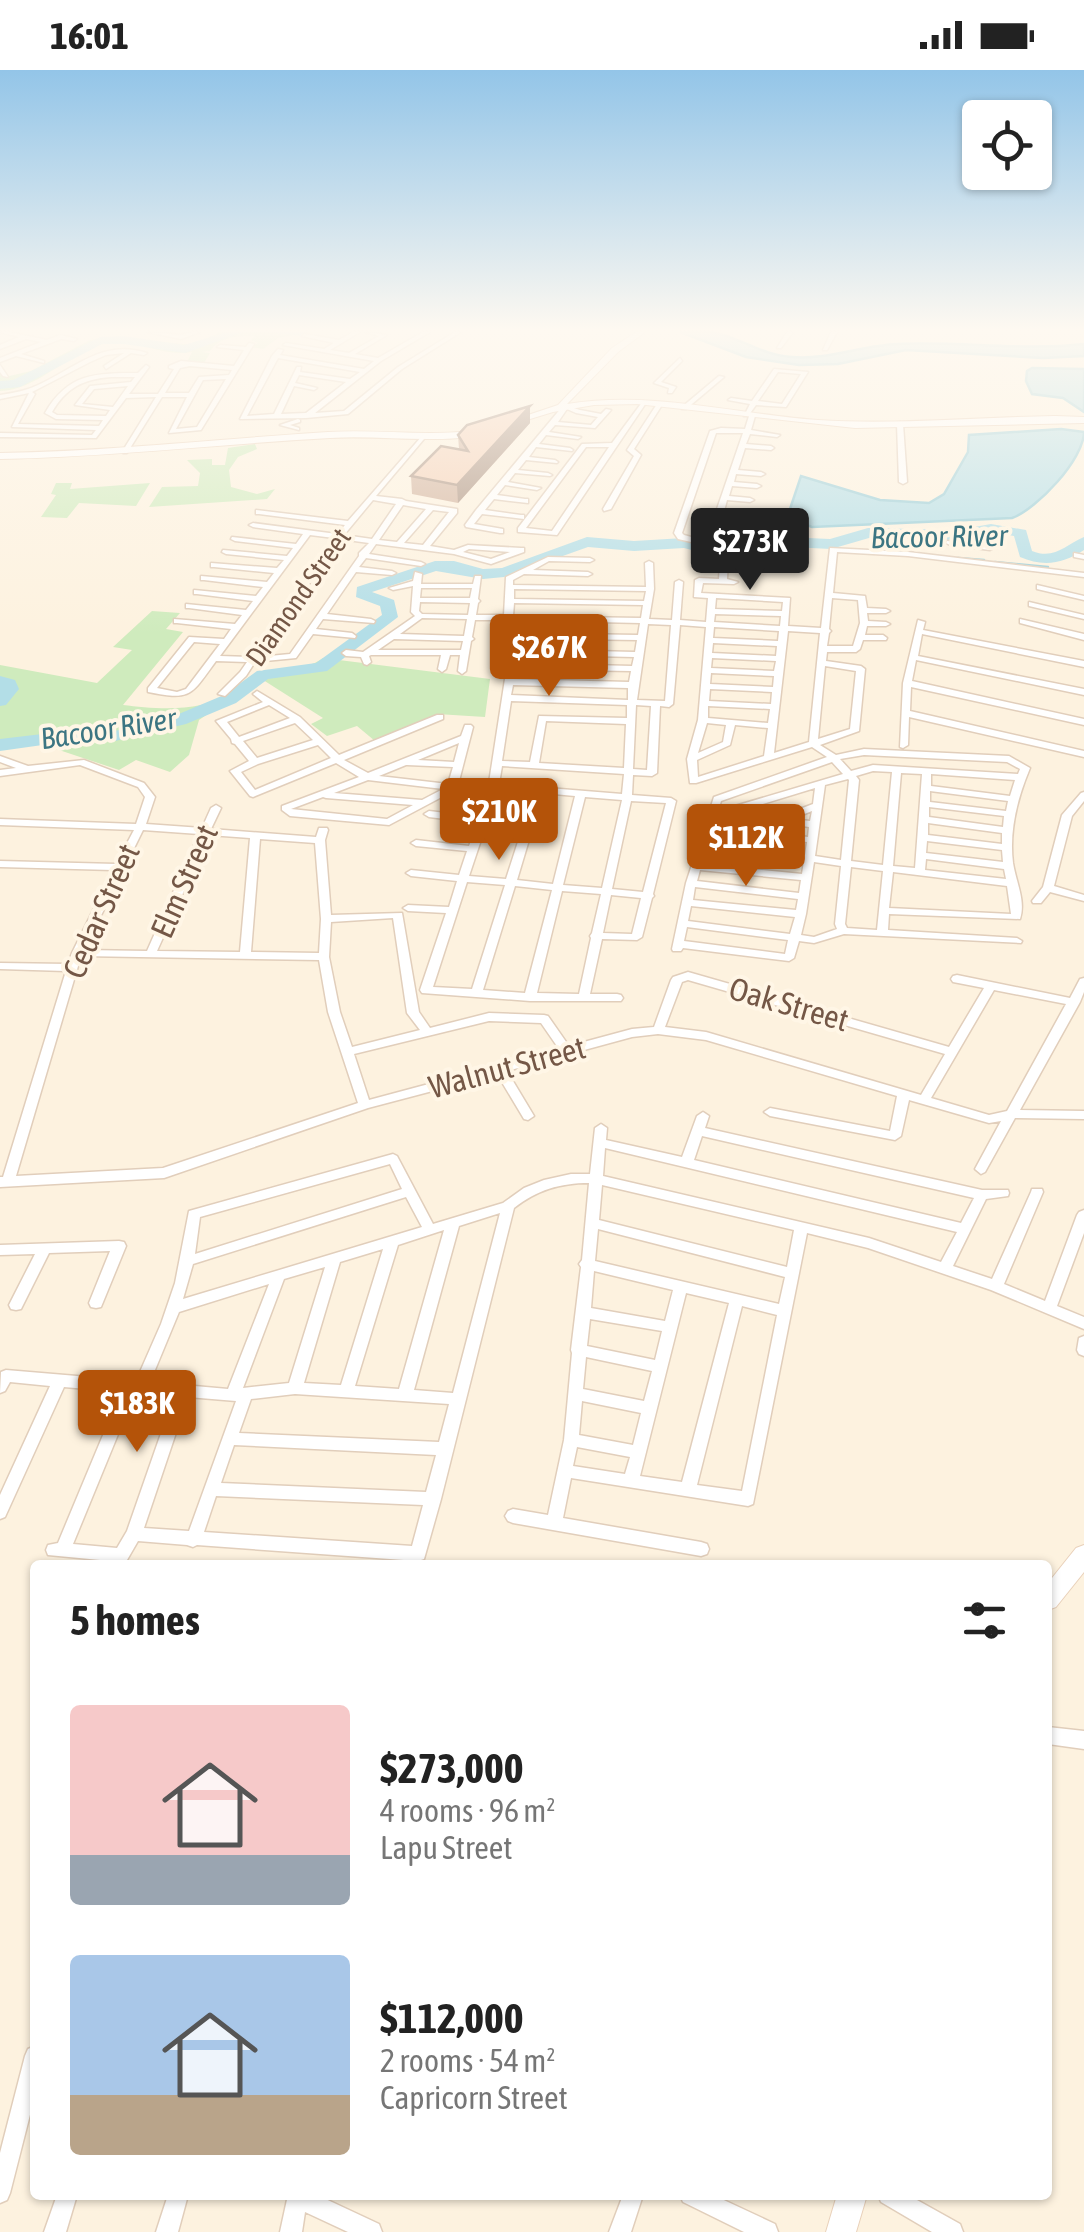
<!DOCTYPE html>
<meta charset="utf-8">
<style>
:root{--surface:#fff;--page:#f2f2f2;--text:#222;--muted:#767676;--accent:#b45309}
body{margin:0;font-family:"Asap Condensed",sans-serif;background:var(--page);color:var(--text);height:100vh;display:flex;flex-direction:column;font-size:38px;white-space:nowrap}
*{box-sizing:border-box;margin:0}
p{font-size:32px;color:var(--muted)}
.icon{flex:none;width:55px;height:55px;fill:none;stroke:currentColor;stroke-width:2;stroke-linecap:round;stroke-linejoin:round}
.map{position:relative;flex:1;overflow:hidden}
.panel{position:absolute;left:30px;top:1490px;width:1022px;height:640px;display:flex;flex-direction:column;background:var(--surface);border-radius:10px;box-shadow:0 2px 8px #0004}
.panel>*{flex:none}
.controls{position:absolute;left:962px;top:30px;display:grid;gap:20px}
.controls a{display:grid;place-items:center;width:90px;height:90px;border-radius:10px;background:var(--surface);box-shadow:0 2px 8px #0004;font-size:50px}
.price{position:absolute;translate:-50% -85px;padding:0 22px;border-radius:10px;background:var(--accent);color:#fff;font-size:32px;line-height:65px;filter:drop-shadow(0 2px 5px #0008)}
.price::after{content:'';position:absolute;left:50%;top:60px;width:30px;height:22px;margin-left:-15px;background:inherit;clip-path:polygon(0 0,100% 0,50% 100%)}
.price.selected{background:#222;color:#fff}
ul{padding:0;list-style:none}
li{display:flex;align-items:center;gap:30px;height:250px;padding:0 40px}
li span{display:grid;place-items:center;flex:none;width:280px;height:200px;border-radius:10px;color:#555}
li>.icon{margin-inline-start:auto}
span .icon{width:120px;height:120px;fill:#fffc;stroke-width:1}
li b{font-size:42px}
h2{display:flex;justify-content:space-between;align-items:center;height:120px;padding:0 40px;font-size:42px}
.status{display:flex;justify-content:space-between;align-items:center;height:70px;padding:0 50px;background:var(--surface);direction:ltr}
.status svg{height:28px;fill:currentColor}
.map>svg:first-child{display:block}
.green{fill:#cfebbd}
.water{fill:#b3dee7;stroke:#99ced9;stroke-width:2.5}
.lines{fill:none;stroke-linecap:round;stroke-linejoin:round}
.stream{stroke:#99ced9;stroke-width:2.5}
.canal{fill:#b3dee7;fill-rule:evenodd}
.river{fill:#b3dee7;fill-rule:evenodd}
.street-casing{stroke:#e1cebb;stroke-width:3}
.secondary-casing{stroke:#e9d1ba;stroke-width:2}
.street{fill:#fff;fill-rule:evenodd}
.secondary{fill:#fff;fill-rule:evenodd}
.wall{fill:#d2b29c}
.shaded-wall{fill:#ab917f}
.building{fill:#f4cfb5;stroke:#ab917f;stroke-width:2.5}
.labels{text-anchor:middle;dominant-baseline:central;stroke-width:8;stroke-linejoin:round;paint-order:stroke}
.far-street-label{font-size:28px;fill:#745746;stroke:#fff6e6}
.far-water-label{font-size:30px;font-style:italic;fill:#3c7582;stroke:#fff6e6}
.street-label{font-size:32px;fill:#745746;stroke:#fff6e6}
</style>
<div class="status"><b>16:01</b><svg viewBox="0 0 49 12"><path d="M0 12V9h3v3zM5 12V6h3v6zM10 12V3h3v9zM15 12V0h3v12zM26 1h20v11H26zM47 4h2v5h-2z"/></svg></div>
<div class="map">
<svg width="1084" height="2162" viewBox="0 0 1084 2162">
<rect width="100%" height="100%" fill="#fdf2df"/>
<path class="green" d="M220,262H309L278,268L263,279L250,277L258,273L251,270L255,266C238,266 221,266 210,281L202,282L210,283L204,293L187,292L192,282C162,288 131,265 99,275C65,286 36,320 0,321V304L5,307L31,301L90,270L120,268L194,275Z
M255,374L257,379L238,387L229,400L231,417L257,424L275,419L267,429L149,437L162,417L198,416L200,403L187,390L212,389V395H225L228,378Z
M56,413H72L70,419L150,413L136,436L79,433L67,448L41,447L56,425L51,424Z
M152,541L180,543L166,559L183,562L123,635C155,639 202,643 230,623C239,617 245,608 255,604C277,596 303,603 323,588L490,609L485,647L437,644L375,671L357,656L327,666L311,654L323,648L260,608L199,650L189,685L170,702L136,690L119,700L41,674L0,676V627L6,619L0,613V595L97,613L132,580L113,577Z"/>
<path class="water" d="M680,262C690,262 701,260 711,262C738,266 760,285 792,287C829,290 862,275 898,274C960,271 1022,281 1084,274V286L1043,288L906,280L838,294L799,295L746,287Z
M1032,298L1084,299V342L1063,328L1032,324L1026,311L1027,301Z
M1061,359L1084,362C1084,389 1037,439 1012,448L812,457L787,448L801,406L880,430L929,433L944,424L968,382L969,365Z"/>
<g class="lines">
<path class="stream" d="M958,488L984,490
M995,492L1048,497"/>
<path class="canal" d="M818,445H821V449L812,451L784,472L777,470L806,447Z"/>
<path class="river" d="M227,262H244L185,283L124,274H102L20,317L0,319V311L13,310L100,267L124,266L184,275Z
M270,262H308L302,266Z
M991,454L1026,460L1032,481C1055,490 1065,475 1084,467V480C1063,494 1043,497 1020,487L1014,466L991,462L957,470L869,468L831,479L771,476L768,490L753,496L684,478L634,481L588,477L504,507L483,509L436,501L372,522L394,530L398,547L327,601L268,609L236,633L186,654L115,671L85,669L0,681V669L85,659L115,661L174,646L224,625L257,601L316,593L382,545L380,536L356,527L357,517L435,491H454L483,499L502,498L587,467L634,471L684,468L752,486L755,485V471L763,466L830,469L868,458L957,460Z
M0,606L15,610L19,619L6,635L0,636Z"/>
<g class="street-casing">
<path id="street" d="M0,262H9L47,270L60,265L77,269L74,271L61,269L21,284L44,291V293L16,286L0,292V288L41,272L26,269L0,279V275L19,267Z
M147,262L181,265L192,262H200L181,269Z
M353,262H360L330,280L349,283L379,266L365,262L387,265L355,284L378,288L423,262H430L381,291L315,343L344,341L398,297L455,262H461L402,299L348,344L306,348L240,349L272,286L278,279L283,280L280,285L364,299L374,291L283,275L286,273L324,279L334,273L302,266L305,264L339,270ZM278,288L360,302L350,309L300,302L301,297H297L274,344L247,346ZM299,305L346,312L306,343L281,344L294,316L314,320L317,318L295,313Z
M787,262H793L781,278H777Z
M831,262H837L827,280H823Z
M249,273L254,274L201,360L169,363L187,327H162L127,383H123L122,382L156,327L126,328L96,368L0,367V363L92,365L96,360L12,357L29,323L0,329V325C13,323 26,321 38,315C77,297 103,269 147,283L144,285L131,283L106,299L104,296L124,283L106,285L90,292L32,322L35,324L18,354L99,356L103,350L56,349L45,343C68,303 96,303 138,303L146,295L149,297L129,324H158L174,299L169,298V296L181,291L234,296L244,280L217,277L220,275L246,277ZM190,296L232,300L229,305L199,307L189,323H165L180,298ZM111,307H135L131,312L90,316L75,335L110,340L106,346L57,345L52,342C66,318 83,309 111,307ZM226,309L197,357L176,359L203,310ZM128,316L113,337L82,334L94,319Z
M680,288L682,291L661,312L676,317L672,323H668L669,318L654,313Z
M0,295L8,307L3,306L0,302Z
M774,299L808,302L786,337L756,335L748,346H744L750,334L728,330L731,328L752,331ZM778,302L801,304L782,334L758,331Z
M719,306L724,307L686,339H682V337Z
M643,331L646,333L557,465L518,462V458L582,374L612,373ZM586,377H609L552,461L526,458Z
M561,334L580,340L601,344L606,339L611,340L595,358L555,355L549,362L581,367L578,369L546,365L539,374L570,378L573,380L572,381L536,377L529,387L555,390L558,392L557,393L526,390L518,400L548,403L552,405L550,406L515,403L508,412L541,418L537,420L505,415L497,425L525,429H528V433L494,429L485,440L521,445H524V449L482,444L474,454L503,459V463H500L466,457L465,455L476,440L562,337ZM567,339L576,343L598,347L591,355L558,352Z
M657,334L662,335L634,379L641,385L611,439L604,441L603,439L634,386L627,380Z
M752,344L755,346L751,360L780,365L777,367L750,364L746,374L771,376L774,378L771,380L745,378L738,400L761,402L765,404L761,406L736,404L734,412L757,414L761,416L757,418L732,416L729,426L750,428L754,430L750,432L727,430L724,441L744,443L748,445L744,447L722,445L719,454L738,456L742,458L738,460L718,458L713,474L709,476L678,469L674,463L710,361L721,358L745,359L749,346ZM716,363H743L706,471L684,465L682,463Z
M298,349L300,350V352L290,355L299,358V360L280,355Z
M900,352L903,354L907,412L903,414L899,412L897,354Z
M422,366L424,367V369L376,426L402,429L406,431L457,439V443L430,476L454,480L468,475L521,478H524V482L491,494L454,484L376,474L369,484L421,492L425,494L421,496L366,488L359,497L392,501L396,503L392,505L356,502L327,544L371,549L375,551L374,553L323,549L316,559L352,563L356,566L355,568L313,564L296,588L255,592L246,606L225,626L218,624L240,602L247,592L216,591C191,625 192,631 148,622V618L189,567L224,569L231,559L177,553H174V549L235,554L242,545L189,538H186V534L246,540L253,531L197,524H194V520L256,526L263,517L204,510H201V506L267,512L274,503L214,497H211V493L277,498L284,490L226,484L222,482L223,480L287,486L293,478L235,471L231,469L232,467L296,474L303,464L253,457L249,455L253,453L337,464L345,455L259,444H256V440L348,451ZM373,430L396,434L372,469L344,465ZM403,435L426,439L397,472L379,470ZM433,440L449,442L423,475L404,473ZM310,465L334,468L250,587L220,586ZM340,469L369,473L359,483V486L290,584L259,587ZM469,479L510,482L491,489L463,482ZM194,572L220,574L186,619L177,622L157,618Z
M947,471L990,476L994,478L990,480L950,475L946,473Z
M830,478L908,482L1084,503V507L908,486L837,482L833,523L865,526L867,538L886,539L890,541L886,543H867L868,551L886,552L890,554L886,556H867L865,565H883L887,568L886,570H863L860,579L856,582H827L826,591L861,596L865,599L859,661L820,675L836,685L864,679L1009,686L1030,698C1017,729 1009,761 1013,793C1016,812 1026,831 1020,849L889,844L888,860L1017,868L1022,871L1021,873L844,864L814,873L799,871L794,888L789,891L683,878L681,881H673L672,879L686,813L714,727L827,687L812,677L696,713H690L687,689L698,650L706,557L680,555L673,634L669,637L660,636L657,703L652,706L633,705L632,725L671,728L676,731L653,824L654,826L652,828L642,867L637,870L602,869L590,924H617L621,925L623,928L621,931H530L422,923L420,920L446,843L408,841L403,838L408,835L449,837L457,811L411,806L406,803L411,800L459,805L467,781L416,776L411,773L416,770L469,776L477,753L429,747L424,744L429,741L479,747L486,724L455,720L389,755L290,746L282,740V736L359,707L336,693L253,727L250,726L230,701L249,691L235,674L232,673L231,669L216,651L263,632L253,624L257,621L300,647L339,685L437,645H443V649L344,690L368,703L461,666L465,655H471L473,657L458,715L488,719L507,596L501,590L504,550H475L472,567L474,569L471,571L466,601L462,604L458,601L460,585H450L446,599L442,602L438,599L441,585H371L369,586L371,592L367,595L364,594L361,587L346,586L342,583L346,580L363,582L415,546L411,542L413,516L393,520L389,518L413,511L415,502L422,504L421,514H473L475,506H481L478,529L480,531L478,533L476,545H504L506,507L548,487L590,488L594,490L590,492L549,491L533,500L588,502L592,504L588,506L524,504L513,510V515L646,517L645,493L649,491L653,493L654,519L649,549L672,550L675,512L679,510L683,512L680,550L706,552L708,528L694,527L695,510L699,508L719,509L720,491L724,489L728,491L727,509L738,512L734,514L703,513L701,523L790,528L788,556L821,558ZM421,518H472L470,528H420ZM514,519L646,521L644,531L514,529ZM716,528L783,532L782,541L715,539ZM832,528L858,530L860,553L853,576H827L829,563L831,561L829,559ZM420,532L470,533L468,545L422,544L419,541ZM514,533L643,535L641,548L513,546ZM715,544L781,546L780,556L714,552ZM422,548L467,549L464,566L400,564ZM512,550L640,553L638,565L511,563ZM648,554L671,555L665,631L637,630ZM714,557L779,561L778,571L713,568ZM788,561L820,563L809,672L774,683ZM510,568L637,570L635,582L509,579ZM394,569L463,571L461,580H378ZM713,573L777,576L776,586L712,583ZM509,584L634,587L632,596L513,593L509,589ZM712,588L776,591L774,601L711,598ZM825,596L856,601L850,659L818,669ZM515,599L631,601L629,612L513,609ZM711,603L774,606L773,617L710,614ZM513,615L628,618V630L511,625ZM710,619L772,622L771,634L709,631ZM511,631L627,635V648L539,646L530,692L502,691ZM269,635L290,648L239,667L227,652ZM636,635L651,636L647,700L633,699ZM708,636L770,639L768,653L708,648ZM546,651L626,654L624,698L539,693ZM295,653L313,670L257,688L243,671ZM707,653L726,655L723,672L698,683ZM735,655L768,658L764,686L698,707L697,690L730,675ZM459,673L454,692L418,690ZM318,675L331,688L255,720L241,702L258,694ZM864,685L1007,692L1020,699L1018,704L873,695L851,701L840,689ZM832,692L843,704L718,741L721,731ZM406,695H407L453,697L448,714L379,706ZM502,696L624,704L622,724L499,714ZM873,701L892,702L883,795L851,791L859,710L856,706ZM901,703L922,704L915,798L893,796ZM931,704L1015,710L1010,726L931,716ZM848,709L849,710L841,790L815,786L825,715ZM368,710L443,719L422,730L334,723ZM815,718L813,734L779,747L740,741ZM498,719L534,722L506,809L469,806ZM930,721L1008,731L1006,741L930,732ZM543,723L575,726L553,814L517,810ZM323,727L326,728L413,735L387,749L291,739ZM585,727L622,730L602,818L563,815ZM631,731L666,733L643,822L612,819ZM929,737L1004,746L1003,757L929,747ZM812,741L810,751L792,749ZM727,745L809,757L808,767L714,756L716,748ZM928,753L1002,763V774L928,765ZM712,762L807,772L805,785L708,774ZM927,771L1002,780L1003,792L926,783ZM706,780L804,791L802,804L702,794ZM926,789L1004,799L1006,809L925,800ZM814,792L841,796L835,854L837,859L814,867L801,865L806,844ZM851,797L883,801L877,860L847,858L845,854ZM700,800L801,810L799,823L697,811ZM893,802L1007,816L1011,844L889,838ZM467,812L505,815L472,919L433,917ZM515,816L552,820L525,923L483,920ZM695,817L798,829L796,840L693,830ZM562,821L601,824L592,863L590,866L591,868L579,924L537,923ZM611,825L641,828L632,864L603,863ZM691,836L795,847L790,864L688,851ZM687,857L788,870L785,884L684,871Z
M1074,483L1084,485V489L1074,487Z
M1037,515L1084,526V530L1037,519Z
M1029,532L1084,545V549L1029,536Z
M1020,549L1084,564V570L1020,553Z
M918,550L925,552L923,560L1084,591V597L922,564L918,586L1084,619V625L916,590L912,611L1084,649V655L911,617L910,641L1084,681V687L909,647L908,675L903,678L900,677L903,613Z
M0,686L28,696L84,690L144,713L155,727L146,754L202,758L211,738L216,735L221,738L211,759L316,767L319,758H327L328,760L325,770L331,845L402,843L419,942L430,958L489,943L544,945L548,946L569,976L632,959L654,957L671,910L673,907L688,902L949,977L984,918L953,912L951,909L953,906L957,905L1070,928L1080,909L1084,908V922L1080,932L1020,1040L1084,1041V1049L1015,1048L985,1102L981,1104L975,1099L1001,1051L989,1053L909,1030L901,1066L895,1070L770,1046L764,1042L770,1038L890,1061L897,1026L706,970L658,964L632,967L507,1001L534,1046L528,1050L524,1049L497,1004L368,1038L164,1108L0,1117V1107H3L66,901L0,899V893L68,894L72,883L113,800L0,797V791L116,794L134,760L0,755V749L136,754L145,727L138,717L80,695L0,706V700L16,698L0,692ZM143,760L199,764L147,881L84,880ZM209,765L250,768L240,882L157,881ZM260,769L315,773L321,849L319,883L251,882ZM393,848L407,943L420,960L352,977L340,942L329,887L331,852ZM81,886L319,890L328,942L358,1033L163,1098L16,1106ZM688,910L945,984L921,1025L706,962L665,957L682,912ZM994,920L1066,934L1007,1041L989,1045L931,1028ZM489,951L541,953L559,979L369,1030L354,984Z
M1084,722V731L1072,746L1054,816L1084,825V831L1050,822L1041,833H1033L1032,831L1043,817L1062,745L1081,723Z
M703,1042L709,1046L705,1058L982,1120H1008L1009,1123L1008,1126L986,1129L953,1196L992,1209L1031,1122L1032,1119H1042L1043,1122L1004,1214L1045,1231L1077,1145L1079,1142L1084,1140V1163L1057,1236L1084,1247V1259L991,1220L868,1178L807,1163L753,1434L748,1436L571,1408L563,1448L701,1472L707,1474L709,1479L707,1484L701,1486L513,1453L508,1451L505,1446L508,1441L513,1439L548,1445L564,1370L572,1283L571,1280L581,1197L579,1194L582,1190L589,1113C560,1113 537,1120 514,1138L441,1429L424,1489L418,1491L197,1475L193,1477L187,1475L138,1471L127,1490L121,1492L48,1485L46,1480L48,1475L58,1473L121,1322L64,1317L5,1447L0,1449V1425L50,1316L10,1312L5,1321L0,1323L1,1302L6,1300L136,1311L161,1254L175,1213L189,1141L393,1084L397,1086L433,1154L503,1133L524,1118L544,1110L571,1104H590L595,1058L601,1054L607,1058L606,1070L682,1087L697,1046ZM702,1066L974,1128L961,1153L694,1090ZM605,1078L957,1162L941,1192L869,1168L603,1106ZM390,1094L402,1119L195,1184L200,1147ZM602,1115L794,1160L787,1197L599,1150ZM406,1127L422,1157L183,1229L193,1194ZM500,1143L453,1323L414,1320L459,1156ZM598,1159L785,1207L779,1234L595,1191ZM444,1160L399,1319L355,1316L398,1175ZM383,1179L341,1315L304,1313L340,1192ZM325,1197L289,1313L243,1318L284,1209ZM594,1201L673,1220L665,1251L591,1238ZM269,1214L228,1319L150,1312L179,1242ZM686,1223L729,1233L682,1412L640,1406ZM742,1236L777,1245L742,1421L697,1415ZM590,1249L662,1261L655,1290L587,1276ZM586,1287L652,1301L644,1331L583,1319ZM135,1323L174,1326L127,1461L117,1478L73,1474ZM295,1324L449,1334L439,1372L239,1363L251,1329ZM188,1327L236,1331L189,1461L144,1458ZM582,1331L641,1343L633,1375L579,1365ZM234,1375L436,1385L426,1422L221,1413ZM577,1377L630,1387L625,1404L573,1396ZM216,1426L423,1435L412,1476L204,1462Z
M119,1171L124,1172L126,1176L101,1237L96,1238L91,1237L89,1233L110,1181L49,1183L21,1239L16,1240L11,1239L9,1235L35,1184L0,1185V1175Z
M1084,1266V1286L1079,1284L1077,1280L1079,1268Z
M1048,1657L1084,1661V1679L1048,1674Z
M35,1976V2025L10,2123L7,2130L0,2133V2083L25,1986L28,1979Z
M57,2125H77L66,2162H44Z
M168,2125H188L178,2162H156Z
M288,2125H317L379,2154L382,2162H348L305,2142L302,2162H280Z
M623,2125H643L631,2162H609Z
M680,2125H713L775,2154L778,2162H744L683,2132Z
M878,2125H908L960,2154L963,2162H932L881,2132Z"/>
</g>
<g class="secondary-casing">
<path id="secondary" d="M636,262H645L618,282L567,334C652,320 734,344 818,350C897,355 976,347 1055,346L1084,347V353L855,358L637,334L594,335L553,342L507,356V352L558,335L612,278Z
M480,360L483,361V365C433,374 381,365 330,368C220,374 110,387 0,389V383C110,381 218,369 328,362C379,359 429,367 480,360Z
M1084,1475V1502L1056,1537L1048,1540V1513L1076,1478Z
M837,2125H867L856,2162H826Z"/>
</g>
<use href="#street" class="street"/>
<use href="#secondary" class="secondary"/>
</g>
<path class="wall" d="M530,353L458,433L412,424L411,406L459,379L458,365Z"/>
<path class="shaded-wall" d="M530,336V353L458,433L457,415Z"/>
<path class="building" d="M530,336L457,415L411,406L441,376L468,381L458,365L467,355Z"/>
<linearGradient id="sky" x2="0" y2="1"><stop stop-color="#93c5e8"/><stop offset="0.46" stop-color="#fef9f1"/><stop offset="1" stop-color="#fef9f1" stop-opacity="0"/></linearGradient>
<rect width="1084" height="564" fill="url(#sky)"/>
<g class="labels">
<g class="far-street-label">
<text transform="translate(298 527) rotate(-55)">Diamond Street</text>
</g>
<g class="far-water-label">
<text transform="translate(939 466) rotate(-1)">Bacoor River</text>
<text transform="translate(108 658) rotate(-9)">Bacoor River</text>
</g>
<g class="street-label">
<text transform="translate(184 811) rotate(-66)">Elm Street</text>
<text transform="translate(101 841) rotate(-66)">Cedar Street</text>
<text transform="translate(789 934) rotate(16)">Oak Street</text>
<text transform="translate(507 997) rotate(-15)">Walnut Street</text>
</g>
</g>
</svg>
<div class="controls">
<a><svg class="icon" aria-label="locate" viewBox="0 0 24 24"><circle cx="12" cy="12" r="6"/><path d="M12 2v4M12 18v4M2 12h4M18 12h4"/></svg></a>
</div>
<b class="price selected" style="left:750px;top:523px">$273K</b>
<b class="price" style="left:549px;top:629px">$267K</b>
<b class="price" style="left:499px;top:793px">$210K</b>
<b class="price" style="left:746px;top:819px">$112K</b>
<b class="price" style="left:137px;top:1385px">$183K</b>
<section class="panel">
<h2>5 homes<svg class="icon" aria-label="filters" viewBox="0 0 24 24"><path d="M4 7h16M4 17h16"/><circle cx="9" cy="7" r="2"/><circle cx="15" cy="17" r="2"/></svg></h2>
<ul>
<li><span style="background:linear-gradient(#f6c9c9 75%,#9aa5b1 0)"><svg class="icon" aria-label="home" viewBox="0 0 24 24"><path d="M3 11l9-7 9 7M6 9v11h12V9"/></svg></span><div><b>$273,000</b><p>4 rooms · 96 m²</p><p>Lapu Street</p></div></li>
<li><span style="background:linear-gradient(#a9c7e8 70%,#b9a48a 0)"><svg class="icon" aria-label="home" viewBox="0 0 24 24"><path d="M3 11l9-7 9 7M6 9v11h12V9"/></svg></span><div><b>$112,000</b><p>2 rooms · 54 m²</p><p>Capricorn Street</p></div></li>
</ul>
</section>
</div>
